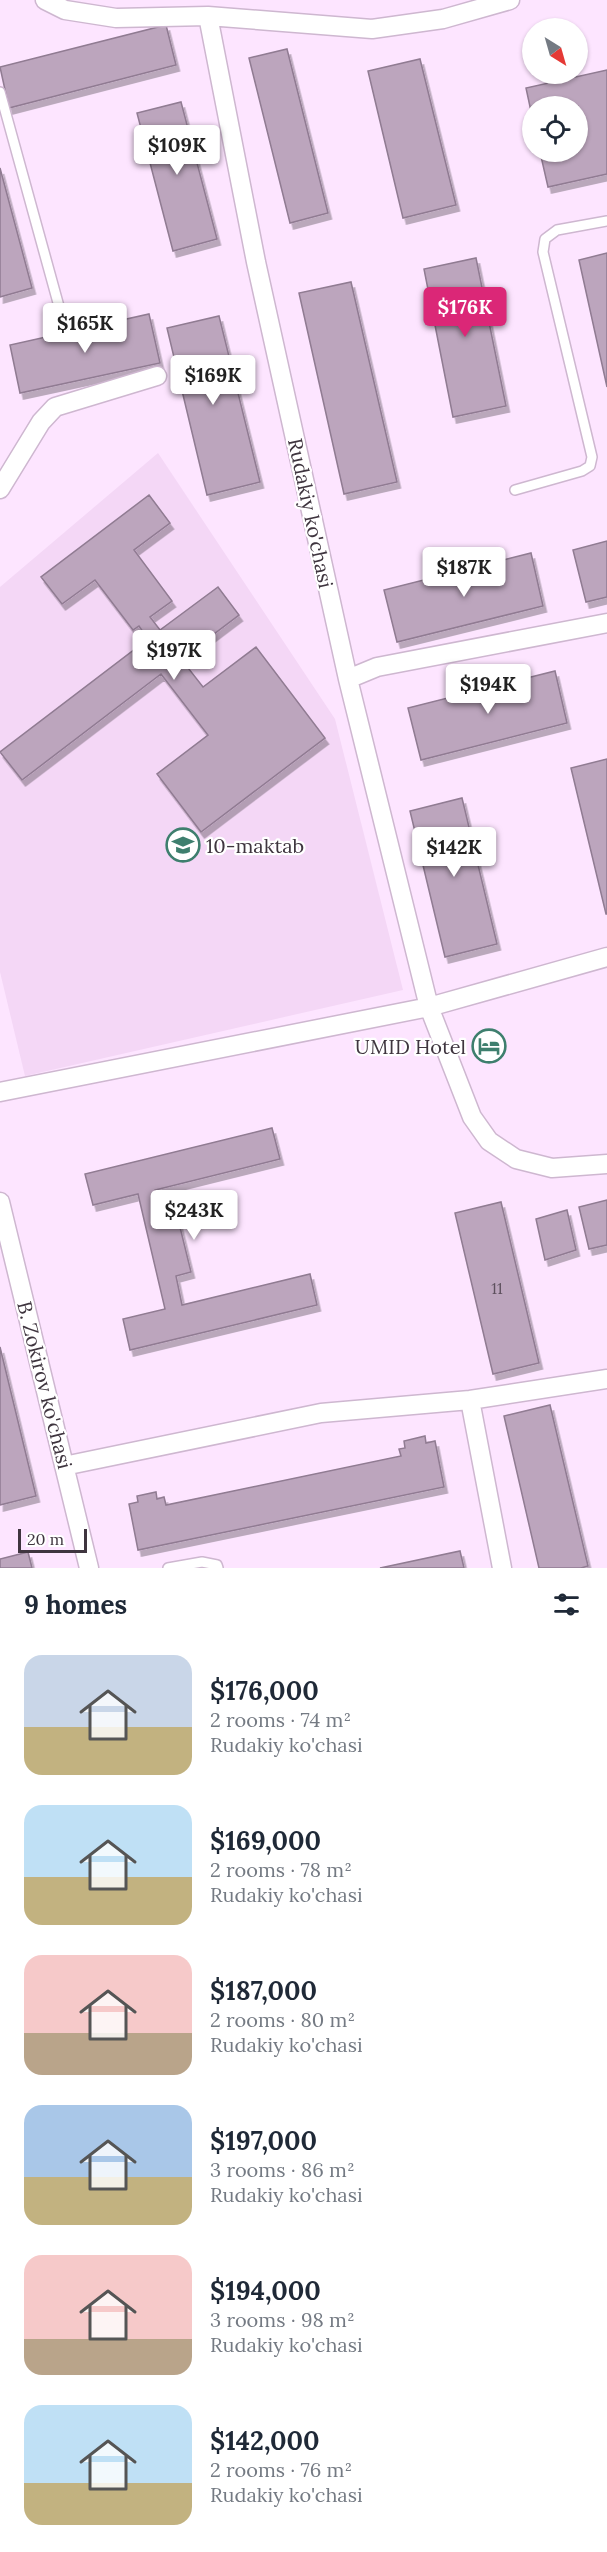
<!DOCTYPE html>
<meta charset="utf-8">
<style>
:root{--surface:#fff;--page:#f6f6f7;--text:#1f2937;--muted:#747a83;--accent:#db2777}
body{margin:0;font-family:Lora,serif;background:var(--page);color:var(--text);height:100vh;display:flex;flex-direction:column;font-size:22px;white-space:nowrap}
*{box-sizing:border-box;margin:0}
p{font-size:20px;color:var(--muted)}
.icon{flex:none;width:33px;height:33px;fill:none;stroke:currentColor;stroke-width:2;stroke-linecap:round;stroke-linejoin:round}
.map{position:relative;height:1568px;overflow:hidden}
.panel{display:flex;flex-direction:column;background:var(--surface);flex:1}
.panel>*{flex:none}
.needle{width:39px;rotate:143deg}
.controls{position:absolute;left:522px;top:18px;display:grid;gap:12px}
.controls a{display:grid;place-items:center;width:66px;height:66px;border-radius:50%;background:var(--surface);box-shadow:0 2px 4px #0004;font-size:30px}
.scale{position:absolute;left:18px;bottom:15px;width:69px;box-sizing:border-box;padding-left:6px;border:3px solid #3f353f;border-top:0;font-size:16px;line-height:21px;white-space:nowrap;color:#3f353f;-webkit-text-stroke:4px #fff;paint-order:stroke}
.price{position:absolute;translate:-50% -51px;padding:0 14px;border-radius:6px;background:#fff;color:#222;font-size:20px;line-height:39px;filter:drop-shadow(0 2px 3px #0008)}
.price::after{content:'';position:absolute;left:50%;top:36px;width:18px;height:14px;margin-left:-9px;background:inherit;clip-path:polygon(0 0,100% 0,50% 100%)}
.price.on{background:var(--accent);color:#fff}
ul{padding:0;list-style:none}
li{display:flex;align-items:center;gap:18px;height:150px;padding:0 24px}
li span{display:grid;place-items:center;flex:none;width:168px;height:120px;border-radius:18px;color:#555}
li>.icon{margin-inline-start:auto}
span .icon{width:72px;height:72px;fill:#fffc;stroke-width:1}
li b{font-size:26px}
h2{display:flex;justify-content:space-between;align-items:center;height:72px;padding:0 24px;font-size:26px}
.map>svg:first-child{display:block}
.built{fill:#f4d7f6}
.building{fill:#bca5bd;stroke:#907b92;stroke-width:1.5;filter:url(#shadow)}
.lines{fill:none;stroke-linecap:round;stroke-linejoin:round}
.lane-casing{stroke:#ceb7d0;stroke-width:12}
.street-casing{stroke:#ceb7d0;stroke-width:21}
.lane{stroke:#fff;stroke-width:9}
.street{stroke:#fff;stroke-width:18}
.labels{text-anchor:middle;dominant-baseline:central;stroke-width:4.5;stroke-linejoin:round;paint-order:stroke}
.number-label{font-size:16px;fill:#5e515e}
.street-label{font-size:20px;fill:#3f353f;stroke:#fff}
.poi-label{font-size:20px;fill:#3f353f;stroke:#fff;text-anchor:start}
</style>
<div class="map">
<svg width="607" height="1568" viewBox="0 0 607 1568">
<defs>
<filter id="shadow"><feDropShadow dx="3.5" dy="6" stdDeviation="0" flood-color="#0004"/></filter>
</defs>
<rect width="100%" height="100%" fill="#fde5ff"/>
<path class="built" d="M158,453L335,719L403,990L25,1076L0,972V587Z"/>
<path class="building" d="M166,25L176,65L9,108L0,67Z
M287,49L328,213L290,223L249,58Z
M420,59L456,205L403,218L368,71Z
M607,70V174L548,187L540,152H578V106H532V116L526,88Z
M181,102L217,239L173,251L137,113Z
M0,168L32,288L0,297Z
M607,253V387L579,260Z
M476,258L506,406L453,417L424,269Z
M351,282L397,482L344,494L299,293Z
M149,314L160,363L20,393L10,345Z
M219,316L260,482L207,495L167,328Z
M149,495L170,523L134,550L172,601L150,617L160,630L218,587L239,615L181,659L203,687L256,647L325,738L201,832L157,774L208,735L161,674L22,780L0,752L148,639L139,626L133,630L95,580L62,604L41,577Z
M607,541V597L586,602L573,550Z
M531,553L543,606L397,642L384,590Z
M555,671L567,723L421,760L408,708Z
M607,759V914H606L571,768Z
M462,798L497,944L445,957L410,811Z
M272,1128L280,1159L155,1190L161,1214L176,1211L191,1272L176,1276L182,1305L310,1274L317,1305L130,1350L123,1319L165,1309L138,1194L93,1205L85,1174Z
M607,1200V1245L589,1249L579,1207Z
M501,1202L539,1363L493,1374L455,1213Z
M567,1210L576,1250L545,1260L536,1219Z
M0,1347L36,1496L0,1505Z
M550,1405L588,1566L581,1568H539L504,1416Z
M425,1436L426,1443L435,1441L444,1487L138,1550L129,1504L138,1502L137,1496L156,1492L157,1499L164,1497L166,1505L401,1456L399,1449L405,1448L404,1441Z
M460,1551L464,1568H380Z
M28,1552L32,1568H0V1559Z"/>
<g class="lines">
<g class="lane-casing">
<path id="lane" d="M0,92L60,310
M515,490L582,471L590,466L592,457L543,252L545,239L557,230L607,221
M168,1568L202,1562L217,1565L218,1568"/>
</g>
<g class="street-casing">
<path id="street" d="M45,0L65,10L116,18L208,16L372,29L443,19L510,0
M208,16L256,262L348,679L429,1007L472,1117L489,1141L516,1159L552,1168L607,1164
M0,489L41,422L55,407L157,376
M348,679L377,667L607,623
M0,1092L429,1007L607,957
M0,1202L89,1568
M470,1400L502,1568
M64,1466L321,1413L470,1400L607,1379"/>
</g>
<use href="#lane" class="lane"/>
<use href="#street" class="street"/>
</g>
<defs>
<g id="school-ring" transform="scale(1.725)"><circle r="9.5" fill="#fff" stroke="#3e7f6e" stroke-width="1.5"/><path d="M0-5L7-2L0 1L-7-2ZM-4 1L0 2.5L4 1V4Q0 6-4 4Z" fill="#3e7f6e"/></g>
<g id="hotel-ring" transform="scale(1.725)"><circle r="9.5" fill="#fff" stroke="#3e7f6e" stroke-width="1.5"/><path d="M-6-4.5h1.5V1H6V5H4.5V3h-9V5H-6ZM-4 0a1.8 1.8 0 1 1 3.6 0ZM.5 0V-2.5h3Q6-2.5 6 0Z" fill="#3e7f6e"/></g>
</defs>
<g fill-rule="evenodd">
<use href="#school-ring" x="183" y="845"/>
<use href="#hotel-ring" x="489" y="1046"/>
</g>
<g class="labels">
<g class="number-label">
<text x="497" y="1288">11</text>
</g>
<g class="street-label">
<text transform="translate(311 513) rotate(78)">Rudakiy ko'chasi</text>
<text transform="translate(45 1385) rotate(76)">B. Zokirov ko'chasi</text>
</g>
<g class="poi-label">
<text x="206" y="845">10-maktab</text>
<text x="466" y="1046" text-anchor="end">UMID Hotel</text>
</g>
</g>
</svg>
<div class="controls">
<a><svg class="needle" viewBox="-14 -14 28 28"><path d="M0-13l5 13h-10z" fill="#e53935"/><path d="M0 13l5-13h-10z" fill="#747a83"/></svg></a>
<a><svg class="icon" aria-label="locate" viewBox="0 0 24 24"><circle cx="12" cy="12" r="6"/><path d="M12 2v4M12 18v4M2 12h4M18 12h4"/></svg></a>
</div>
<div class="scale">20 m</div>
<b class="price" style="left:177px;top:176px">$109K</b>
<b class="price on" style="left:465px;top:338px">$176K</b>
<b class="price" style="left:85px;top:354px">$165K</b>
<b class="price" style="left:213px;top:406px">$169K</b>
<b class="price" style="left:464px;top:598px">$187K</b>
<b class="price" style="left:174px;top:681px">$197K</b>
<b class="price" style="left:488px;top:715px">$194K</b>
<b class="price" style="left:454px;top:878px">$142K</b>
<b class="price" style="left:194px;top:1241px">$243K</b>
</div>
<section class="panel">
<h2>9 homes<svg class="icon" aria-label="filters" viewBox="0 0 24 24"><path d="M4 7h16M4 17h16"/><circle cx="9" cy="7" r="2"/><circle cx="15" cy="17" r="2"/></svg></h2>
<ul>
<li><span style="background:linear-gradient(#c9d6e8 60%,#c2b280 0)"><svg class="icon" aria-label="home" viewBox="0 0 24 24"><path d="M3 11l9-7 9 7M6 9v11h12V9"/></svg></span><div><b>$176,000</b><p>2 rooms · 74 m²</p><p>Rudakiy ko'chasi</p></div></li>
<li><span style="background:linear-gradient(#bfe0f5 60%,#c2b280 0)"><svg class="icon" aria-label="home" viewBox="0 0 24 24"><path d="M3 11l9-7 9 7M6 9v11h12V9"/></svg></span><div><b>$169,000</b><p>2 rooms · 78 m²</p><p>Rudakiy ko'chasi</p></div></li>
<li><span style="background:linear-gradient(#f6c9c9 65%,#b9a48a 0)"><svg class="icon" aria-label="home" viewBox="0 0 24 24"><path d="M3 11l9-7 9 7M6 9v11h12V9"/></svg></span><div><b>$187,000</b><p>2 rooms · 80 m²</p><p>Rudakiy ko'chasi</p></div></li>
<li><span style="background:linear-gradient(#a9c7e8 60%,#c2b280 0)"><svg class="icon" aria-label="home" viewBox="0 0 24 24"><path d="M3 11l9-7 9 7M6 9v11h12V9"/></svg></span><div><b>$197,000</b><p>3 rooms · 86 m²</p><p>Rudakiy ko'chasi</p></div></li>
<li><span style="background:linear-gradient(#f6c9c9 70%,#b9a48a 0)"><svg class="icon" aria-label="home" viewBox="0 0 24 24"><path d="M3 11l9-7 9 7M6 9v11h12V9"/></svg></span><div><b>$194,000</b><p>3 rooms · 98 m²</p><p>Rudakiy ko'chasi</p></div></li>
<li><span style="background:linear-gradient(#bfe0f5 65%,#c2b280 0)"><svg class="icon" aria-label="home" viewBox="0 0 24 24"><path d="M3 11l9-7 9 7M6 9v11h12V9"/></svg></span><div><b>$142,000</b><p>2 rooms · 76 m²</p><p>Rudakiy ko'chasi</p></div></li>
</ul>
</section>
